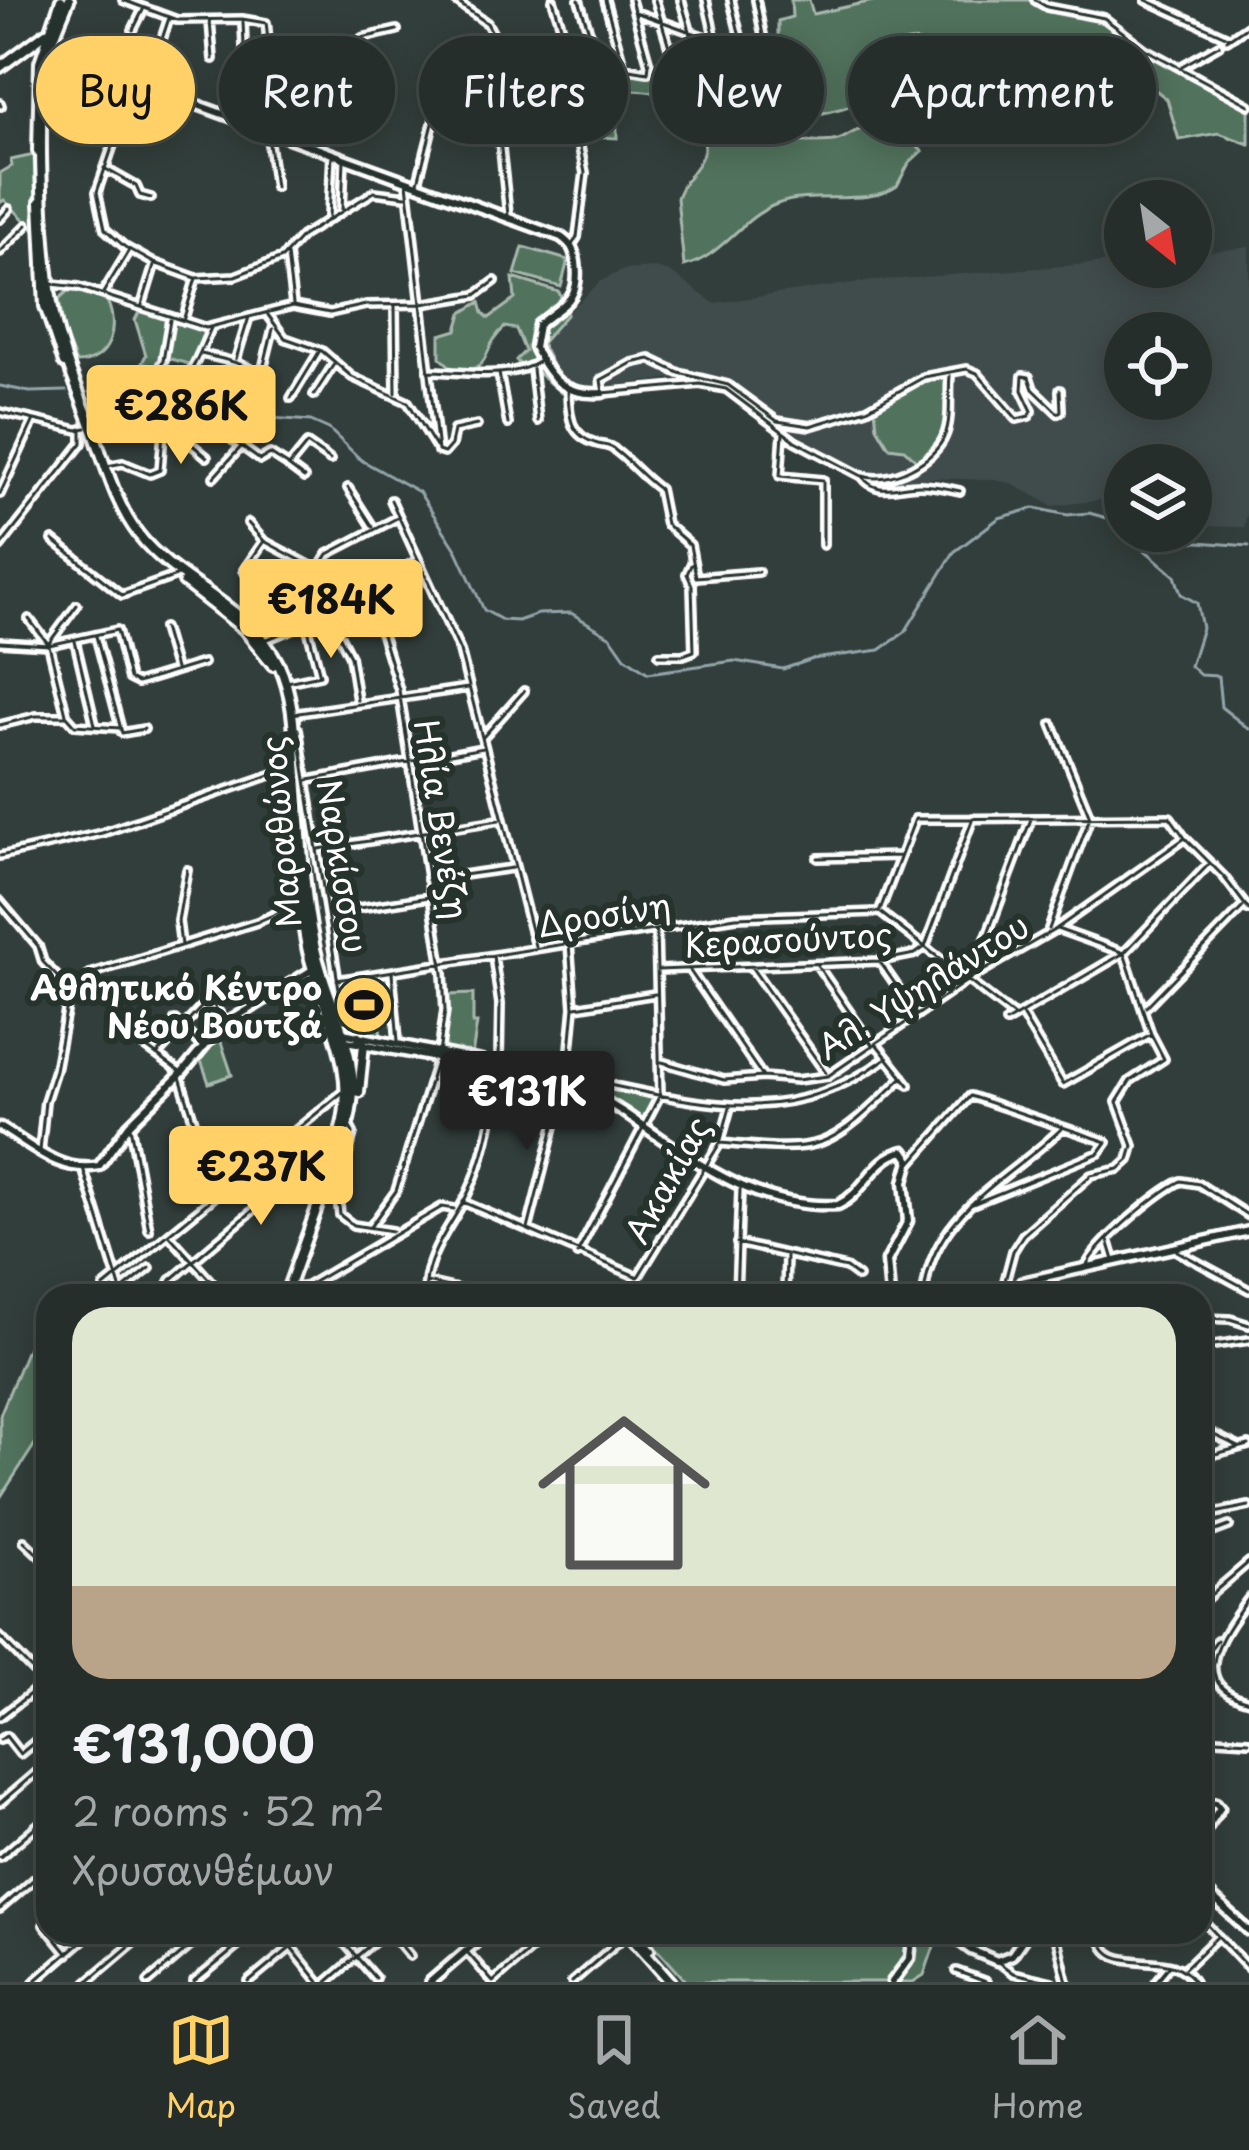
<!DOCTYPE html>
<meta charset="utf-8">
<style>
:root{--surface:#262e2c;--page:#2e3634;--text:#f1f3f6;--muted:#a4a8a9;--line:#424a48;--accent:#ffd166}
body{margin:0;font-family:"Playpen Sans",sans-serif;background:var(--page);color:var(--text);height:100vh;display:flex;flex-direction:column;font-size:45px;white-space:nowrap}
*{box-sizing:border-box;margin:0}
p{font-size:39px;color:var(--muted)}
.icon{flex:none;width:66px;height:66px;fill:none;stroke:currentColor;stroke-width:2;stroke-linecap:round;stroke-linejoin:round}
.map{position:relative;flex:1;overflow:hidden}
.panel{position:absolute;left:36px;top:1284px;width:1176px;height:660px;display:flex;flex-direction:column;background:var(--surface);border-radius:36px;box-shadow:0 6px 30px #0003,0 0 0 3px var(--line)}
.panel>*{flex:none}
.guide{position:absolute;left:36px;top:36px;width:1179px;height:108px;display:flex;gap:24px}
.needle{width:78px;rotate:150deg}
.fabs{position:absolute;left:1104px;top:180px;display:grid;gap:24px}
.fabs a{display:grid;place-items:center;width:108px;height:108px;border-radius:50%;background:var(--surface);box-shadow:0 6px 30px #0003,0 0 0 3px var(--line);font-size:60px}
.price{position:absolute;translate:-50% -102px;padding:0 27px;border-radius:12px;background:var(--accent);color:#111;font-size:39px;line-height:78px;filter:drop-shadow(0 3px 6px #0008)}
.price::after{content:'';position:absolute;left:50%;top:72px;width:36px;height:27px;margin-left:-18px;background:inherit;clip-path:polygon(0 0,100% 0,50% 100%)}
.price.on{background:#222;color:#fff}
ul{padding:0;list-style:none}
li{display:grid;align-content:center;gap:24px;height:636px;padding:0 36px}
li+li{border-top:3px solid var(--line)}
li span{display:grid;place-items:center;height:372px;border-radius:36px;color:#555}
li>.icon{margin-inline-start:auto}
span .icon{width:216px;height:216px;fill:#fffc;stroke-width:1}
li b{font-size:51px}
.tag{padding:0 42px;border-radius:54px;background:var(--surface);box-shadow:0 6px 30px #0003,0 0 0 3px var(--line);font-size:42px;line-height:108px}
.tag.on{background:var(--accent);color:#111}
.tabs{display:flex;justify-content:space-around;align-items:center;height:168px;border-top:3px solid var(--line);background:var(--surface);font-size:33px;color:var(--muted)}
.tabs a{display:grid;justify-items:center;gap:6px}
.tabs .on{color:var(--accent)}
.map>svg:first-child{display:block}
.built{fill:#414b4c;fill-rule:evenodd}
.green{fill:#51725c;stroke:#a8b8ae;stroke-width:3}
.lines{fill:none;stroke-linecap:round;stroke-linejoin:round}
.stream{stroke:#94a5ab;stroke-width:3}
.minor-casing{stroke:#fff;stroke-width:12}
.tertiary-casing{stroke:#fff;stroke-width:15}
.secondary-casing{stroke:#fff;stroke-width:15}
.primary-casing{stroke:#fff;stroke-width:16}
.minor{stroke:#26332d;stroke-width:3}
.tertiary{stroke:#26332d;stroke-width:6}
.secondary{stroke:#26332d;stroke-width:6}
.primary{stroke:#26332d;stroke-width:8}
.labels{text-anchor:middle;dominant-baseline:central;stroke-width:12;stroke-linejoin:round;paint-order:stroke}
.street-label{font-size:33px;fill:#fff;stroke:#26332d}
.poi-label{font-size:33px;font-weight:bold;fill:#fff;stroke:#26332d;text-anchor:end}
</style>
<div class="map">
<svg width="1249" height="1982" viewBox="0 0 1249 1982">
<rect width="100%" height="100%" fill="#323e3b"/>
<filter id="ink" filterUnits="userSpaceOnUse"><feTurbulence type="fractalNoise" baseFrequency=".00833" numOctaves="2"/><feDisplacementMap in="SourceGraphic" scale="24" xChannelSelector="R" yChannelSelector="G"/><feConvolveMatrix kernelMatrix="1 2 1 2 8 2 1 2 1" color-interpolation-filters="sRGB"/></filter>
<g filter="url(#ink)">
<path class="built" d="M1249,247V506L1244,527L1191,526V465H1125V506L1108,499L1053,506L1010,483L995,480L929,478L891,485L808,442L731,386L681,377L602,387H571L554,369L541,343L549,331L601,281L623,270L656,268L670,272L714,303L861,282L1125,261V267H1191V254ZM1125,333H1191V399H1125Z"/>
<path class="green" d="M791,0H809L813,14L878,0H1031L1047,10L1092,15L1110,24L1142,50L1249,109V144L1219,133L1179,140L1167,99L1153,88L1115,84L1077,60L1068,59L1056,66L1043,83L1016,99L987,103C965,90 933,45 920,42C910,39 900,45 891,49C887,61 885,75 879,86C863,112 798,116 771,123L774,142C794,141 814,143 833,141C844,140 849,133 859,130C880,125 907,136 922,151L909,163L897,186C867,207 814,190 777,204C740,218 721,258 684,266L677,198C686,169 710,167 704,128C676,92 659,91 616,89L617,138L600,137L586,73L543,66L539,58L566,48L568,54L623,70L677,77L685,88L723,78V70L747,73L778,64V21L792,17Z
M34,155L37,232L4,200L0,203V173L12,166L11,160Z
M523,247L568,260L561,287L515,274Z
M513,278L559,292L567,314L541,343L554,369L571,387L567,398L531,367L523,368L516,360L525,351L516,329L505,327C479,349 496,371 455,371L440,357V335L457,330L462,313L480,302L483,313L489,318L515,299Z
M68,291H86L105,297C121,325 111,363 76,363L64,332L59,299Z
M140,310L209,329L192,365L171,359C163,368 153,367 142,363L146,355L135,320Z
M948,376C945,416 956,438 916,460L904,449L889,447L877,427L875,409L918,383Z
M387,975L390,1004L376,1007L381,1035L349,1028L341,982Z
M473,994V1023H477L472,1056L443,1050L447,995Z
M218,1033L232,1075L209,1083L199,1055Z
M584,1083L657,1097L643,1122Z
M48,1313V1424L0,1498V1415L39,1320Z
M642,1932H939L924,1975L913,1982H687Z"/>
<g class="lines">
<path class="stream" d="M0,386L30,392L66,391
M89,392L142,391L161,395
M171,394L201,395L246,416L311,421L329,429L361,460L419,492L457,551L484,610L502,620L518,621L538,614L571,613L611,637L625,657L648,673L734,661L783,669L813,659L880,650L905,632L954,552L999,518L1035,508L1067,515L1089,513L1125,523
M1110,520L1175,576L1181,594L1197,603L1202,628L1190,666L1200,675L1218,676L1221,707L1249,729
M1154,531L1186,541L1249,546"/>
<g class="minor-casing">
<path id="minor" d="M123,0L177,20L242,19L266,23C268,32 267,54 273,61C285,74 346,64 359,56L358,43L362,38L397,30
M553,0L566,42L561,47
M579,0L597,57
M605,0L624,68L648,72L649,64L631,0
M655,0L680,83
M681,0L703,76
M706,0L715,39
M731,0L742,45
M1035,0L1047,7L1104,18L1145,49L1249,105
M1146,0L1230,38
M635,12L722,43L762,48L765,45L756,0
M210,20L213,59
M243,22L245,68
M133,30L143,10
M162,39L169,18
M1227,40L1249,25
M492,65L508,215
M1182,66L1219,45
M100,73L116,90L142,107L138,128L147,135
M566,77L585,173L577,237L572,245
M45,99L80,114L115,139L97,192L105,229L125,247L152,262L196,278L235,276L282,258L302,236L374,192L406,196
M0,103L1,106
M267,130L275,187
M104,168L136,186L140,195L151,198
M418,182L439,100L473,70L506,59L487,23L454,0
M407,183L438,451L444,453L451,445L454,430L477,425
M342,210L344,159
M329,217L332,155
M0,219L9,209
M0,252L27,225
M287,255L293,304
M52,284L79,287L206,328L293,306L330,313L366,305L422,304L476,295L495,281
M103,293L129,250
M142,305L155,263
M395,306L396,393
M268,315L285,338L322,351L352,377L408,402L436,447
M170,320L163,361L152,379C161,380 174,387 182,382C191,378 206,338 211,328
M183,321L196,278
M201,354C222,359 249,363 263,379
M236,359L249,317
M532,369L538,421
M428,371C462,371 510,381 540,361
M499,373L508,424
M568,392C569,418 570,436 598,444C606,446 610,445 616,451C632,463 641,476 659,489L666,524L690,545L696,577L758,572
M314,395L334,364
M256,397L273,329
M291,398L319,352
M166,408L194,412L260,460L270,454L289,466L307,444L330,460
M0,412L78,430L86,428
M162,420L207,457
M783,433L780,476L823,480V545
M107,466L123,463L150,474L160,470L167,384
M288,466L304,478
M863,476C889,485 935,462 945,435C952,417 948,395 950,376
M214,477L240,448
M348,488L373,527
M960,491C947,488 933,485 919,485C897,485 877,497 862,476L795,441L726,389L700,384L603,393L601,380L632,363L650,359L679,373L728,385L777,421L810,426L867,409L924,377L967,369L977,373L1017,419L1029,416L1032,411L1022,390L1023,376L1029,377L1033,389L1058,413L1061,411L1060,390
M0,494L33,422
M391,500L460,651L535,946
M248,523L264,541L315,568
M53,540L122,595L176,576
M264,541L244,570L254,588L277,609
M0,547L82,443V430
M284,581L303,593
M361,593L382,635L399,690L443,973L445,1010L439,1054
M328,613L350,656L357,700
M29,619L49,645L66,714
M256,625L305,591L328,554L397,518
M163,628L175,669
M96,636L122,733L144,729
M265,640L307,623L416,561
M75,641L95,725
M0,642L49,645L117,630L129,679L137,683L203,663
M49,643L77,605
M659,655H683L694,651L692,585L687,574L691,565
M287,682L320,675L307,625
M292,714L468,688
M0,725L36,716H67L75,725L120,728
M298,729L344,1021
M483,737L524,691
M309,780L483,748
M319,849L499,820
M0,856L102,833L291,768
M818,858L900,856
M428,880L512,868
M0,901L38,946L43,962L70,990L55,1070L45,1101L40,1151
M880,910L915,819L1170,817L1185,838
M327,913L429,897
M881,913L1015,1017
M1049,929L1090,817L1052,724
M181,945L178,921L187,870
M493,956L500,1004L499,1060
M880,962L916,1014
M817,965L873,1046
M752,968L826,1073
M658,970L879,961L915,954L925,947L973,818
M690,971L763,1077
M392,973L398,1041
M90,974L257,922L298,904
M971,978L1031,819
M337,980L736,917L879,912
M576,1007L655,994
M1146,1007L1243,907
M1021,1013L1063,1084L1151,1034L1124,953L1057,929
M175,1020L200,1045
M1006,1022L1124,953L1208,865
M133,1038L180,1072
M877,1045L909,1085
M157,1055L209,999L225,1021
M662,1062L724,1080L763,1077L797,1080L828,1076L971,978L1056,929L1185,838L1224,877L1249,910
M180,1077L212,1179
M577,1083L585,1080C696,1102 785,1132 885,1059
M348,1124L353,1133L338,1197L340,1215L353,1225L392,1231
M130,1126L149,1230
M720,1143C825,1153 827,1151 903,1077
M911,1163L970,1096L1107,1142L1099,1153L970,1205
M83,1168L121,1291
M463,1202L638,1277L720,1143L730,1107
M370,1227L396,1191L436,1063
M528,1229L568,1071L574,1007L569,944
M170,1236L224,1296
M1108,1240L1114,1260
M737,1243L846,1268L858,1277
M1177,1251L1249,1290
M577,1254L660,1095L656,930
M1086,1267C1094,1245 1158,1192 1181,1181L1199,1184L1249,1216
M426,1282L488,1296
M104,1287L344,1091
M289,1288L305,1287L442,1207L454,1209
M115,1296L150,1268
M174,1296L168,1286L171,1280L315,1158L332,1151
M425,1296C425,1252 451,1228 469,1191C486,1156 494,1108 498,1069
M736,1296L740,1190
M785,1296L786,1256
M924,1296C930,1213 1010,1179 1062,1128
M1001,1296L1013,1251L1023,1235L1091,1175L1119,1169L1129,1160L1133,1146L1117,1102L1130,1081L1164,1059L1151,1034
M1200,1318L1230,1319L1249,1325
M1200,1347L1249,1340
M1200,1428L1239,1447
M1200,1458L1249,1445
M1200,1516L1249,1506
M1200,1537L1229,1526
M24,1541L48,1564
M1249,1598C1225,1631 1183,1684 1249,1701
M1200,1604L1249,1562
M0,1637L45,1683
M1200,1662L1217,1640
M0,1717L48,1680
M1200,1738L1249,1741
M0,1740L6,1736L20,1754L48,1731
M0,1803L48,1762
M0,1857L48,1816
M46,1870L48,1884
M0,1909L48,1867
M1200,1917L1249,1969
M44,1925L48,1930
M50,1932L68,1954
M279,1932L319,1982
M335,1932L375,1978
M390,1932L410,1956
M1055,1932L1067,1982
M1100,1932C1103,1982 1173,1943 1194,1982
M287,1942L299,1932
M467,1952L493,1982L551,1932
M998,1962L1013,1973L1052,1982
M1185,1968L1217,1937
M956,1971L986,1982
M34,1982L92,1932
M87,1982L146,1932
M148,1982L207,1932
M194,1982L255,1932
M249,1982L289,1949
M327,1982L385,1932
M572,1982L625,1936
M1156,1982L1170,1965"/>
</g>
<g class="tertiary-casing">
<path id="tertiary" d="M343,1033L566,1078C585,1090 604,1100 623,1112C689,1157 753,1210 838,1205C866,1192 872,1158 904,1151L910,1160L904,1182L908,1221L887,1261L890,1296
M341,1040L569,1083
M0,1127C31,1145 60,1174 99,1166L129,1125L182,1073L219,1028L312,970
M1006,1296L1022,1282L1249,1231
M1200,1801L1216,1803L1220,1808L1200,1839
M1200,1886L1249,1931
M947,1932L971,1950L997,1961L1012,1955L1028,1932
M430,1982L488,1932
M892,1982L910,1958L913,1932"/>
</g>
<g class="secondary-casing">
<path id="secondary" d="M49,51L561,237C571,244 574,249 576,262C581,301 564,303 538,325L534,347C551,381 565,396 603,393"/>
</g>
<g class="primary-casing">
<path id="primary" d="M69,0C61,20 52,39 47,60C35,119 43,254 54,315C62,356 81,396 95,436C107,470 117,507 139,535C179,586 250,605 279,665C293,695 294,730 296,763C301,823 302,885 314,944C326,1004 365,1057 349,1120L285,1296
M0,67L46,33
M38,151L40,62L61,0
M40,202L45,306L64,363
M184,582L244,629L273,665
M295,815C298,859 298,904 307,947C320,1009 359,1063 341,1129
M358,1036L364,1044L359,1092
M627,1932L671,1982
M635,1932L649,1949"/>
</g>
<use href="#minor" class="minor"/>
<use href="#tertiary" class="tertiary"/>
<use href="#secondary" class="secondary"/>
<use href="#primary" class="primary"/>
</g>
</g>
<defs>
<g id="stadium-disc" transform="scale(3)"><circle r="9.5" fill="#ffd166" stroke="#26332d"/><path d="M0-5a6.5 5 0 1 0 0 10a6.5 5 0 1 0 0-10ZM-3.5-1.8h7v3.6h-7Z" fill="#111"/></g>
</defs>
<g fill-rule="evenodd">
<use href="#stadium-disc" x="364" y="1005"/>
</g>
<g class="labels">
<g class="street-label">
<text transform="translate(443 819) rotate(81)">Ηλία Βενέζη</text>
<text transform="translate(279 832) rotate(-95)">Μαραθώνος</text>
<text transform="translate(344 866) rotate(81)">Ναρκίσσου</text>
<text transform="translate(604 913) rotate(-9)">Δροσίνη</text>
<text transform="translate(788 938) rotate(-3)">Κερασούντος</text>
<text transform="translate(922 985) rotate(-32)">Αλ. Υψηλάντου</text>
<text transform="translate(666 1179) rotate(-61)">Ακακίας</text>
</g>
<g class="poi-label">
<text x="322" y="986">Αθλητικό Κέντρο<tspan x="322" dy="38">Νέου Βουτζά</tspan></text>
</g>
</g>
</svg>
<div class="fabs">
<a><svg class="needle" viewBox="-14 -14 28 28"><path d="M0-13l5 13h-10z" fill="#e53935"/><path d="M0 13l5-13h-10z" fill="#a4a8a9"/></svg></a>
<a><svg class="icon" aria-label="locate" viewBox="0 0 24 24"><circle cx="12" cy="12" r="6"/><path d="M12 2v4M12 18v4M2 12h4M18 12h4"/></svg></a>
<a><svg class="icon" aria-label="layers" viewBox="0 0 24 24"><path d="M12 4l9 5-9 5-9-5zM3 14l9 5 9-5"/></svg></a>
</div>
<b class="price" style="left:181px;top:467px">€286K</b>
<b class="price" style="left:331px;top:661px">€184K</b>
<b class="price on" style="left:527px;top:1153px">€131K</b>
<b class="price" style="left:261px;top:1228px">€237K</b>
<div class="guide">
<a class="tag on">Buy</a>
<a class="tag">Rent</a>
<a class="tag">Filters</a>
<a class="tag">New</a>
<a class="tag">Apartment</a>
</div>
<section class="panel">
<ul>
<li><span style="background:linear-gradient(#dfe7d0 75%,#b9a48a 0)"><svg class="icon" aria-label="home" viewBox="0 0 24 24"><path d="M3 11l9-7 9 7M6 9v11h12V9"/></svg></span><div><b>€131,000</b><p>2 rooms · 52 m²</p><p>Χρυσανθέμων</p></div></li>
</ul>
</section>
</div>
<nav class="tabs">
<a class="on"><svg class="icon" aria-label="map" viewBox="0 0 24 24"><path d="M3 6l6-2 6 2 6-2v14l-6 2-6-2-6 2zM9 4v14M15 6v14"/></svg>Map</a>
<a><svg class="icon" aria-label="saved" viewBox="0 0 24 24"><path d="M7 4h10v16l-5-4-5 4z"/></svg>Saved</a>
<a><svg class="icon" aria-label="home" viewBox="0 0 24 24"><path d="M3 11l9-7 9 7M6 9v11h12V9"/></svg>Home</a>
</nav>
